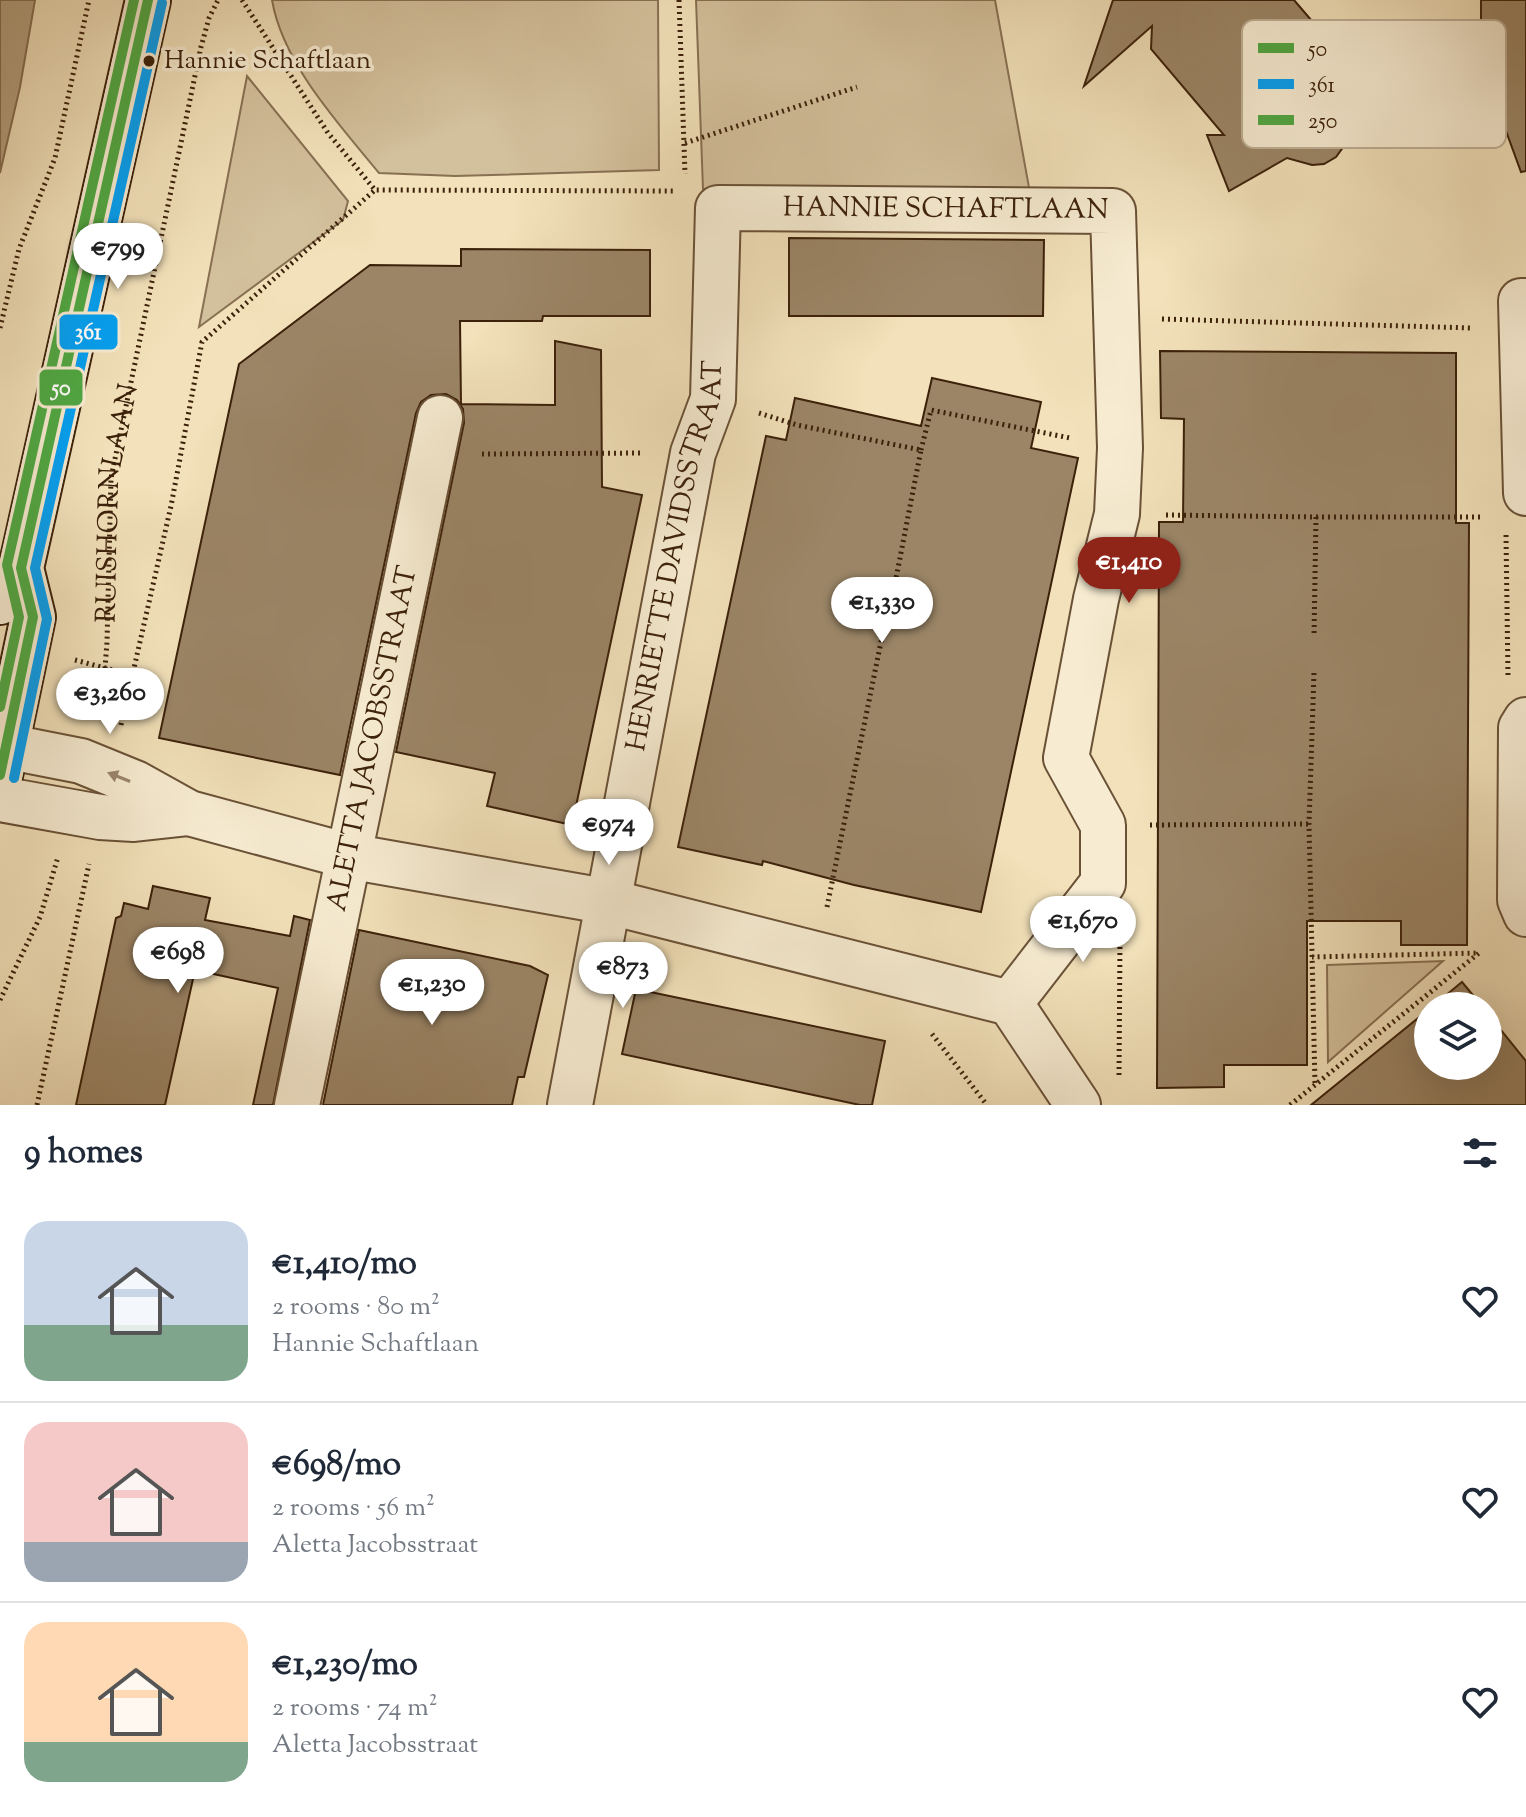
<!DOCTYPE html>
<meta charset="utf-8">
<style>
:root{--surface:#fff;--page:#f2f2f3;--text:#1f2937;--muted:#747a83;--line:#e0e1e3;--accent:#8f2418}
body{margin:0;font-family:"Sorts Mill Goudy",serif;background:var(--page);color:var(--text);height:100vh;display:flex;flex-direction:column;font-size:30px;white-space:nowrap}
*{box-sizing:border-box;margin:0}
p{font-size:26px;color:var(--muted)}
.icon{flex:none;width:44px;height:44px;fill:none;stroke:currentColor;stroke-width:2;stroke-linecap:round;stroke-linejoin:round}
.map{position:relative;height:1105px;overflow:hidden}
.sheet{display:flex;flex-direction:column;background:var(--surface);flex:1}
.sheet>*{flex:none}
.controls{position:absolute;left:1414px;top:992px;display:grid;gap:16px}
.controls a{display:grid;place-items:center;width:88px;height:88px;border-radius:50%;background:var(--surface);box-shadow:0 8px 32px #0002;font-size:40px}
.price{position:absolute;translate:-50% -68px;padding:0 18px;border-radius:28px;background:#fff;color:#222;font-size:26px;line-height:52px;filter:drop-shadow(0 2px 4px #0008)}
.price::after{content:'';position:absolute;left:50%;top:48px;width:24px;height:18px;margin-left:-12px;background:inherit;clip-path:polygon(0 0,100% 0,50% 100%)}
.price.active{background:var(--accent);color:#fff}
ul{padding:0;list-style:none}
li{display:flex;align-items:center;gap:24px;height:200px;padding:0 24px}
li+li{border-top:2px solid var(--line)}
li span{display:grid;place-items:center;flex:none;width:224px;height:160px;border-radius:24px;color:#555}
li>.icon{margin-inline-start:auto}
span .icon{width:96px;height:96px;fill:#fffc;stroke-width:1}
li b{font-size:34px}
h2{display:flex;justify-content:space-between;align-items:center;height:96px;padding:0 24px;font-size:34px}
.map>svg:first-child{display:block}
.green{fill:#d3c09c;stroke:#887053;stroke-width:2}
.water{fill:#b4a07e;stroke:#846d50;stroke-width:2}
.building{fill:#9b8566;stroke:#3c210a;stroke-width:2}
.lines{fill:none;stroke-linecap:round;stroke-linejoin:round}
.street-casing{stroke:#6a5136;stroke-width:48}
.secondary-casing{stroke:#3c210a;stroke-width:48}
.path{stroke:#3c210a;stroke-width:5;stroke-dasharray:2 4;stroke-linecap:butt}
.street{stroke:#f7ecd2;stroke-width:44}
.secondary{stroke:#f7ecd2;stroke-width:44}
.bus-1-casing{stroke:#f7ecd2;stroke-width:16}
.bus-2-casing{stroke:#f7ecd2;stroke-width:16}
.bus-3-casing{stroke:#f7ecd2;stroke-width:16}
.bus-1{stroke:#4fa843;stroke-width:10}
.bus-2{stroke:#03a0f3;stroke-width:10}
.bus-3{stroke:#4fa843;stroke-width:10}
.oneway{fill:#9a866e}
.bus-dot{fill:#3c210a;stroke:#f7ecd2;stroke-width:3}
.labels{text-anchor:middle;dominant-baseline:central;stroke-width:7;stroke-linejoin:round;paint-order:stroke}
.bus-label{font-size:26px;fill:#3c210a;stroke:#f7ecd2;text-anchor:start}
.street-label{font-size:28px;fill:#3c210a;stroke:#f7ecd2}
.key{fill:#f7ecd2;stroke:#bfaf96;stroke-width:2}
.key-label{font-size:22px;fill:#3c210a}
.line-badge{stroke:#f7ecd2;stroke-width:3}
.badge-label{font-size:22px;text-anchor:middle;font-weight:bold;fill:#fff}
</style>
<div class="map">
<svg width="1526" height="1105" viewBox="0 0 1526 1105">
<rect width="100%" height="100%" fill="#f2e1ba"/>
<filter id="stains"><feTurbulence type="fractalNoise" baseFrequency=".0025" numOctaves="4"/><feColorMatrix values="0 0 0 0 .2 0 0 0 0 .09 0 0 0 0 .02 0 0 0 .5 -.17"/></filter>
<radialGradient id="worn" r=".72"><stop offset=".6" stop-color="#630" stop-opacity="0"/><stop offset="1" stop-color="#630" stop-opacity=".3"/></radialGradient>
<path class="green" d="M272,0H658L659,170L455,176L379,173C339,124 283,64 272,0Z
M696,0H995L1030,193L703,189Z
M247,76L348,201L343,220L199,327Z
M1443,961L1328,1062L1327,965Z"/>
<path class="water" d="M0,0H35L20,87L0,173Z"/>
<path class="building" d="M1113,0H1294L1366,84L1343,111L1347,136L1344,146L1336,157L1324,164L1312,165L1287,158L1229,191L1207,135H1224L1151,49L1152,26L1084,86Z
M1481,0H1526V171L1521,172L1491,90H1481Z
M789,238L1044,240L1043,316H789Z
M461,249L650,250V316H543L542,321H460L461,404L555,405V341L601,350L602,487L642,495L572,825L487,806L495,773L396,752L464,423L463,409L457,400L446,394L431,395L421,402L416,413L340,775L159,738L239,364L370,265L461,266Z
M1160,351L1456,353V523H1469L1467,945H1401V921H1307V1065H1224V1087L1157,1088L1159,522H1183L1184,419L1161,418Z
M932,378L1041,402L1031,448L1078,458L981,912L854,885L763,861L762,865L678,847L766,436L786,440L795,398L921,426Z
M153,886L210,898L205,920L290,936L294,916L310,920L273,1105H253L278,988L195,970L165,1105H76L116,918L121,916L124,903L148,909Z
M359,930L530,966L548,975L524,1077H518L512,1105H323Z
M1462,982L1482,1006H1433Z
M636,989L885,1041L872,1105H860L622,1054Z
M1428,1010V1066H1488V1014L1526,1061V1105H1311Z"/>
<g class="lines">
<g class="street-casing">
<g id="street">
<path d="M1526,301H1521L1526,493"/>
<path d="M1526,720L1521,728L1520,900L1526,914"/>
<path d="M0,745L81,761L135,783L189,813L348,856L610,902L1010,1003L1078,1105"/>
<path d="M0,799L100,817L134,819L189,813"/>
<path id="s2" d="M297,1105L440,418"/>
<path id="s3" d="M570,1105L693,453L713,399L718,208L1113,211L1120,448L1117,514L1096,599L1066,758L1103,825V883L1010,1003"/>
</g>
</g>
<g class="secondary-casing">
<path id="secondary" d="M0,602L21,568L148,0
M0,775L33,617L21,568"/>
</g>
<g class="path">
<path d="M242,0L328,133L375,190L673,191"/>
<path d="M679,0L685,174"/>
<path d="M685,143L857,87"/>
<path d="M1162,319L1472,328"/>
<path d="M0,328L19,249L55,158L89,0"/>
<path d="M759,413L797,425L921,450L892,599"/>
<path d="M921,450L931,410L1070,438"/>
<path d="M482,454L644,453"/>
<path d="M1166,515L1316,517L1314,636"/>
<path d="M1316,517H1483"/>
<path d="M1506,535L1508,677"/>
<path d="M75,660L132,675"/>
<path d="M1314,673L1309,824L1315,1084"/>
<path id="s1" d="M93,715L105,668L107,642L111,478L201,47L209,18L218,0"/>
<path d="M121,725L171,506L202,342L375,190"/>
<path d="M1150,825L1309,824"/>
<path d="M827,907L882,637"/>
<path d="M0,1000L40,917L58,857"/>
<path d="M932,1034L987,1105"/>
<path d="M1119,1075L1120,941"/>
<path d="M37,1105L89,864"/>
<path d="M1290,1105L1479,953L1312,957"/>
</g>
<use href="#street" class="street"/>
<use href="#secondary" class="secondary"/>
<g class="bus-1-casing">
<path id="bus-1" d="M0,775L33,617L21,568L148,0"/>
</g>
<g class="bus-2-casing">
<path id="bus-2" d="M14,778L47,619L35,568L162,3"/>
</g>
<g class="bus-3-casing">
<path id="bus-3" d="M0,707L19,617L7,565L134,0"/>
</g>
<use href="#bus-1" class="bus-1"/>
<use href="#bus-2" class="bus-2"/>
<use href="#bus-3" class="bus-3"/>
</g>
<defs><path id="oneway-solid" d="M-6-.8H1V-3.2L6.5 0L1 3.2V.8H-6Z" transform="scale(2)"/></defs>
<use class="oneway" href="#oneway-solid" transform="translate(119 777) rotate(-158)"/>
<circle class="bus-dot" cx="149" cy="61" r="7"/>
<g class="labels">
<g class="bus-label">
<text x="164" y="61">Hannie Schaftlaan</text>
</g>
<g class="street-label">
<text stroke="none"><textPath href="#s3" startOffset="1140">HANNIE SCHAFTLAAN</textPath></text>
<text stroke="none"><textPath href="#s1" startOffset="214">RUISHORNLAAN</textPath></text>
<text stroke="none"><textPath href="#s3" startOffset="560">HENRIETTE DAVIDSSTRAAT</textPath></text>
<text stroke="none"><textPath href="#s2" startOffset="374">ALETTA JACOBSSTRAAT</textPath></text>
</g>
</g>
<rect x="1242" y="20" width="264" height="128" rx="12" class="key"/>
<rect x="1258" y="43" width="36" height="10" fill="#4fa843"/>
<rect x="1258" y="79" width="36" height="10" fill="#03a0f3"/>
<rect x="1258" y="115" width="36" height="10" fill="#4fa843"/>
<g class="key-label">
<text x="1308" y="56">50</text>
<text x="1308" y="92">361</text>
<text x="1308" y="128">250</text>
</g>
<g class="line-badge">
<rect x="58" y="313" width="61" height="38" rx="8" fill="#03a0f3"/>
<rect x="38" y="368" width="46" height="39" rx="8" fill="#4fa843"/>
</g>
<g class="badge-label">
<text x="88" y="339">361</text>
<text x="61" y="395">50</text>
</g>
<rect width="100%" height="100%" filter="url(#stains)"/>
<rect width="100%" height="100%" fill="url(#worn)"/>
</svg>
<div class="controls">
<a><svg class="icon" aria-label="layers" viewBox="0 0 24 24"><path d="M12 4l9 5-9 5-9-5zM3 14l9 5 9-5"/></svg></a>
</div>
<b class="price" style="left:118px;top:291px">€799</b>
<b class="price active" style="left:1129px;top:605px">€1,410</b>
<b class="price" style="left:882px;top:645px">€1,330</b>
<b class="price" style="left:110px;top:736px">€3,260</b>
<b class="price" style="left:609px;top:867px">€974</b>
<b class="price" style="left:1083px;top:964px">€1,670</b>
<b class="price" style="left:178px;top:995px">€698</b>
<b class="price" style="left:623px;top:1010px">€873</b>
<b class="price" style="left:432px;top:1027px">€1,230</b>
</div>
<section class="sheet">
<h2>9 homes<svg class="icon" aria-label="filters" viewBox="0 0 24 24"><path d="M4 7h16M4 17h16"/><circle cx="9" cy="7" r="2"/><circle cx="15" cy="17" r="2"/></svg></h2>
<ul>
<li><span style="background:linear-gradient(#c9d6e8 65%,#7fa58c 0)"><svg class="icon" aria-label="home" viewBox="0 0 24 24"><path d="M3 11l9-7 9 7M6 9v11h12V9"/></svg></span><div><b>€1,410/mo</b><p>2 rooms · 80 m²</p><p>Hannie Schaftlaan</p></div><svg class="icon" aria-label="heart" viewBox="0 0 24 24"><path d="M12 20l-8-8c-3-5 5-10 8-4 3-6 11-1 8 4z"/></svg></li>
<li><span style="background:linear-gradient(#f6c9c9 75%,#9aa5b1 0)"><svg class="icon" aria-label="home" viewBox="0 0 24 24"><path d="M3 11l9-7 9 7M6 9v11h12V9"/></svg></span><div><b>€698/mo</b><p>2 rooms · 56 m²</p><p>Aletta Jacobsstraat</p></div><svg class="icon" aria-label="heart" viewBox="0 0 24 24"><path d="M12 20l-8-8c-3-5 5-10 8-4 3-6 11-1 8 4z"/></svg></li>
<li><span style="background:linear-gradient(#ffd9b3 75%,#7fa58c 0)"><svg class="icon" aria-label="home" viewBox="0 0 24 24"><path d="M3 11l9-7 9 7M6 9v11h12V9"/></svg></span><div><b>€1,230/mo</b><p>2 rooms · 74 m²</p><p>Aletta Jacobsstraat</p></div><svg class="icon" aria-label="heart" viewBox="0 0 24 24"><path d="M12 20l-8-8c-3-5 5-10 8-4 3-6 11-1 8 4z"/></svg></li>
</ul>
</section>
